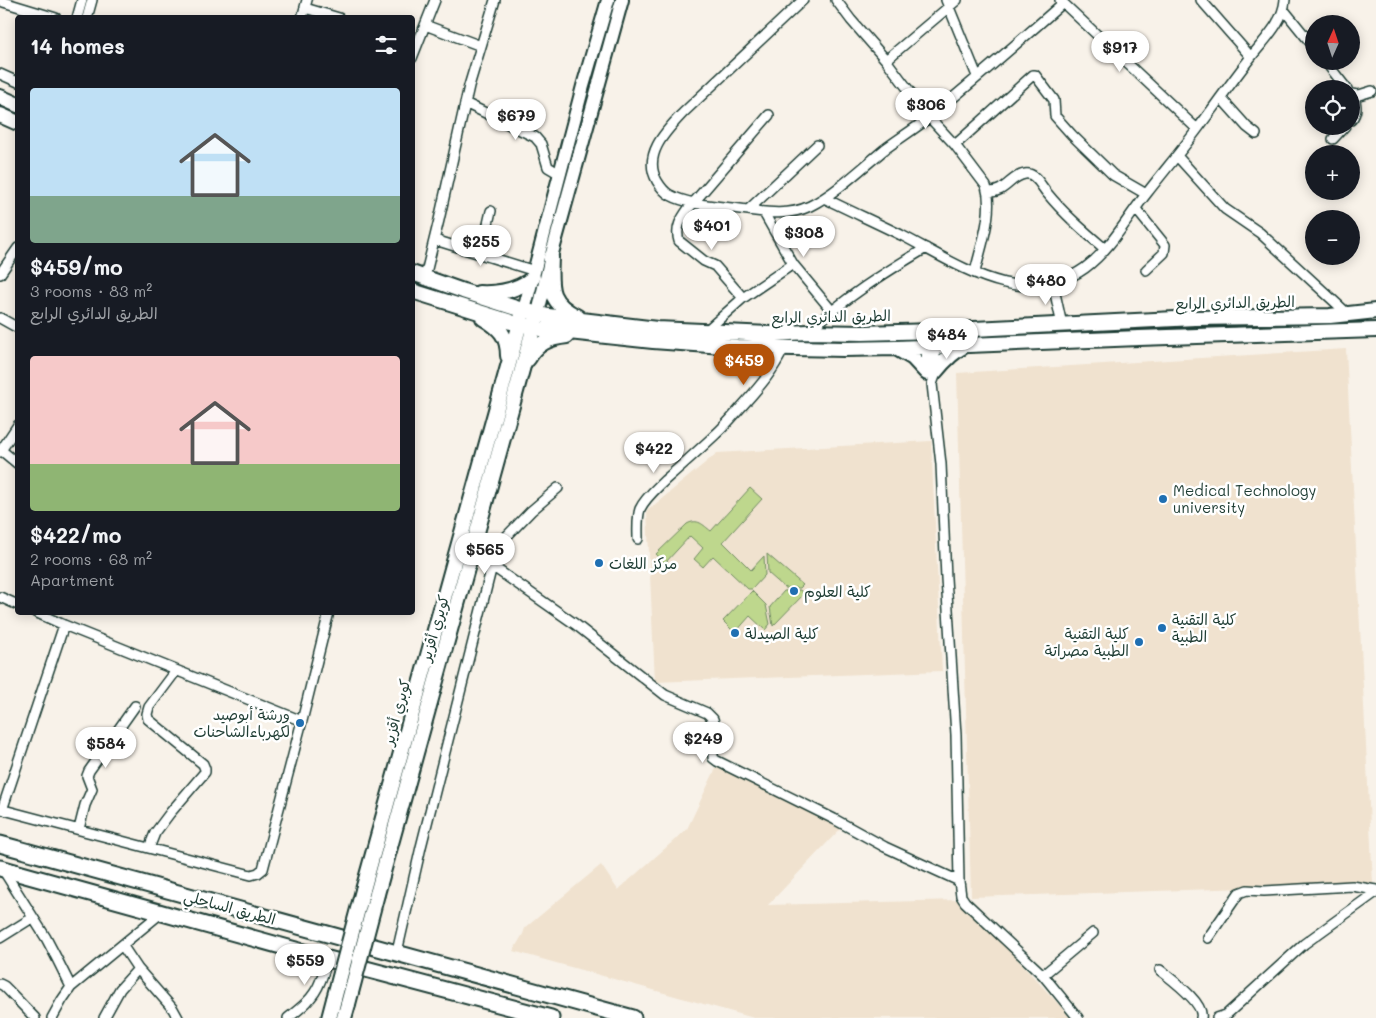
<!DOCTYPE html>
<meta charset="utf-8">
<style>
:root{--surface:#171b24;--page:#242831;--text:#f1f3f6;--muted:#9ea1a6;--accent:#b45309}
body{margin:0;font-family:Mali,"Playpen Sans Arabic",sans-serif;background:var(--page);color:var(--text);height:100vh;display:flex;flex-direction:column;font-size:19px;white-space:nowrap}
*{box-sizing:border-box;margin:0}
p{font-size:16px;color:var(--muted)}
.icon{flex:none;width:28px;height:28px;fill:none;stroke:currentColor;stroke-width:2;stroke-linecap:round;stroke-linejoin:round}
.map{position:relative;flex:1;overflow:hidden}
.drawer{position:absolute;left:15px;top:15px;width:400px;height:600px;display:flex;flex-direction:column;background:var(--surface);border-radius:5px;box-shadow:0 2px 12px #0003}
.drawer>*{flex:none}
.needle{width:32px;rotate:3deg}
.buttons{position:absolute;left:1305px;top:15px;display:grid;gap:10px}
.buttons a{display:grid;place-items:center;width:55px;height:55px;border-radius:50%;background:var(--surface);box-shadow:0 2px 12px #0003;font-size:25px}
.price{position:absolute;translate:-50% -42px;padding:0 11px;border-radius:18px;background:#fff;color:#222;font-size:16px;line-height:32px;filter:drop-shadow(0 1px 2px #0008)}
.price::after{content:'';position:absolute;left:50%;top:30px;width:15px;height:11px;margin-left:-8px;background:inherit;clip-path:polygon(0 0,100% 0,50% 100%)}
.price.active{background:var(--accent);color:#fff}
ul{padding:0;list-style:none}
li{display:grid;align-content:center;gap:10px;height:265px;padding:0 15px}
li span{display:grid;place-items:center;height:155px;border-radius:5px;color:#555}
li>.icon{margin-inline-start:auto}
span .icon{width:90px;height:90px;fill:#fffc;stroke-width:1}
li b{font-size:21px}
h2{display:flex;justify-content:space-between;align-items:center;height:60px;padding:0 15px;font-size:21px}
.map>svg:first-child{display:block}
.built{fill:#f0e2cf}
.green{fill:#bed78d;stroke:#6e8a60}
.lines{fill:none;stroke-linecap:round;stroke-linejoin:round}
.minor-casing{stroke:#1f3d34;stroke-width:12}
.secondary-casing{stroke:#1f3d34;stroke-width:16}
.primary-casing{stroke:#1f3d34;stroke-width:18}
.trunk-casing{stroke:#1f3d34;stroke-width:19}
.minor{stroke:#fff;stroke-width:9}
.secondary{stroke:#fff;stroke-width:12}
.primary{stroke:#fff;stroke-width:14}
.trunk{stroke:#fff;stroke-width:15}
.primary-bridge-casing{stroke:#1f3d34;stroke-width:18;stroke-linecap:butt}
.primary-bridge{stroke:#fff;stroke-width:14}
.poi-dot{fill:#1f6fb2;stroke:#fff;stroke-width:2}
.labels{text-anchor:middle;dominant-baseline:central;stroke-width:5;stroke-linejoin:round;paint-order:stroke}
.street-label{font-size:15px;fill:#1f3d34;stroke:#fff}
.poi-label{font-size:15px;fill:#1f3d34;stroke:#fff;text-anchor:start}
</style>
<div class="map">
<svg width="1376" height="1018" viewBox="0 0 1376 1018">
<rect width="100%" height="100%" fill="#f8f2e9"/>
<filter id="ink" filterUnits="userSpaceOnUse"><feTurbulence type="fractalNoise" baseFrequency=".02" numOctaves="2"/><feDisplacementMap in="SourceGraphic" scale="10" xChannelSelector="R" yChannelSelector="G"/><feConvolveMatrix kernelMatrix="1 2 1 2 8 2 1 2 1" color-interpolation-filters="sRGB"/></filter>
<g filter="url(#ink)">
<path class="built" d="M1346,349L1373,884L971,897L957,373Z
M931,441L942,671L655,682L647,511L717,453Z
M717,766L843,826L768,905L958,900L996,936L1071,1018H754L513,951L523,934L525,928L601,865L618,890L687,829Z"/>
<path class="green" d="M750,488L762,499L723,542L751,570L764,556L765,575L752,589H748L713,556L703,567L694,559L703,548L690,536L665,563L656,554L687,524C698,518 703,525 711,531Z
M767,554L803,585L800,588H785L768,573Z
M800,590L804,594L773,626L770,607L784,591Z
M752,591L766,605L770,624L765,630L750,616L735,633L723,621Z"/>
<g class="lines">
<g class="minor-casing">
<path id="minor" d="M803,0L683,113C666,131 642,155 657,181C660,186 664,192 670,195C686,204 714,206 732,208C759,211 785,218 810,206C835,194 863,167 885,149C900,138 916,128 931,116C976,79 1020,41 1063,3
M836,0L851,20L886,60L929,117L955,145L986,186C994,212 981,246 975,272
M946,0L977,76
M1060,0L1197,129
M1201,0L1251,57
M0,1L56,18
M305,8L339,18
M1284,10L1314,47
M77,18L82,0
M87,18L92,0
M302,18L307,0
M425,25L481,46
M412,58L435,0
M886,60L957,0
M1325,61L1347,89
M0,74L18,82
M1351,94L1359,95L1372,91
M1221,98L1247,127L1256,134
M465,103L535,137L541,144L548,167L560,174
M1351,120C1358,112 1356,105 1354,95
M1333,139L1345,126
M955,145L1033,75H1035L1054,100L1055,116L1072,135L1113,175L1146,194
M1177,156L1225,209L1260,233L1349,315
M988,192C1006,193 1010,176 1025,174C1035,172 1041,186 1047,193C1064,214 1085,232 1105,249
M824,198C850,211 877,223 903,236C959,265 1023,312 1085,268C1111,249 1127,218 1147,193C1164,171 1182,150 1199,127C1216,104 1233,80 1251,57C1264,40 1283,23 1285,0
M1136,209L1165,245L1164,253L1146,270
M748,210L817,145
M764,213L793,264L832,311
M435,240L535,271
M481,254L491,211
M0,274L18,248
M425,277L439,220L469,86L495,0
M1053,284L1062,325
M743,298L715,266L704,261L679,241C675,228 681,219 689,208L769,115
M0,318L18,328
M707,330L743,298L793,264
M808,332C843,299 884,273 926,248
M926,343L927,372
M935,343V376L932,384L941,464L946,578L956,735L959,881L961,896L965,902L1043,975L1078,1018
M1,450L18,464
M0,452L18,425
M638,539C638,530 637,518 640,509C645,498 656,489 665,480C682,465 699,450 716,434C726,425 735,414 744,404C761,385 773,371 784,348
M472,552L575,624L665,695L707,713L713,719L715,726L713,754V758L717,761L834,819L885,847L959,881
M482,559L503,540L531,511L558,488
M0,597L18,605
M35,612L64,625L302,721
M0,809L251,875L258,873L263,869L302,721L329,612
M2,810L64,625
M79,829L85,805L92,789L87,776L89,771L135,706
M149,848L155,833L170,813L205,772V769L203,764L148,719L147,714L149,707L176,671
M2,868L46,938L56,957L71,987
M0,938L32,918
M1208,938L1239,893L1247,890L1264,891L1352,886L1376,890
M122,945L138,969L173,1009L178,1018
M397,952L421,847L492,566
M1160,970C1171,979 1205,1003 1201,1018
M1043,975L1093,933
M0,984L4,986L8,990L35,1018
M52,1018L62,1000L71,987L161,913
M104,1018L120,989L138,969
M288,1018C301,1008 314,998 320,982C323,975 325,967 328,959
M1217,1018L1226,1015L1304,944L1376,892"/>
</g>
<g class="secondary-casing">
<path id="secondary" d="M524,310L583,86L608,0
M538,313L551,257L622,0"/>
</g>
<g class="primary-casing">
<path id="primary" d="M0,97L18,105
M0,115L18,123
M551,257C550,287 547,302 578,317
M412,273L463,291L519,309L548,316L657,329L772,334L808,332L863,333L934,331L1195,318L1330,316L1376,311
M412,291L511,322L541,329L653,341L737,347L844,349L896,348L1139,338L1376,330
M479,293C498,294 518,290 533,278
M483,318C500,328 508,336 508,356
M896,348L913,358L927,373
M528,359C537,343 549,338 567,336
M935,372C944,361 953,351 966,345
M363,890L522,316
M377,894L536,319
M329,1018L334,999
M344,1018L348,1004"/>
</g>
<g class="trunk-casing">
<path id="trunk" d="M0,844L633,1018
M0,868L328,959L551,1018"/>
</g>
<use href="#minor" class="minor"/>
<use href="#secondary" class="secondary"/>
<use href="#primary" class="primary"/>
<use href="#trunk" class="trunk"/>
<g class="primary-bridge-casing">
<path id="primary-bridge" d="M334,999L363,890
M348,1004L377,894"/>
</g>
<use href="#primary-bridge" class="primary-bridge"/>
</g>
</g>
<g class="poi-dot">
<circle cx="1163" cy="499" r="5"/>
<circle cx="599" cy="563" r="5"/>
<circle cx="794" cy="591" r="5"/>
<circle cx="1162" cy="628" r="5"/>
<circle cx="735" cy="633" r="5"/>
<circle cx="1139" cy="642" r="5"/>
<circle cx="300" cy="723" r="5"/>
</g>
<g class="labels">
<g class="street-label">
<text transform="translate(1235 302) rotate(-1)">الطريق الدائري الرابع</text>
<text transform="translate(831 316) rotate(-1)">الطريق الدائري الرابع</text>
<text transform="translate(434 628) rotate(-74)">كويري أقزير</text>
<text transform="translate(396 712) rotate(-75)">كوبري أقزير</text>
<text transform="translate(230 907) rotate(15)">الطريق الساحلي</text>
</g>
<g class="poi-label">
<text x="1173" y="490">Medical Technology<tspan x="1173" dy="17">university</tspan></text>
<text x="609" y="563">مركز اللغات</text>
<text x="804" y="591">كلية العلوم</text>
<text x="1172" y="619">كلية التقنية<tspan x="1172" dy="17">الطبية</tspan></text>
<text x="745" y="633">كلية الصيدلة</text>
<text x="1129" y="633" text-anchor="end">كلية التقنية<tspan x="1129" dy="17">الطبية مصراتة</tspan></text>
<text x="290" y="714" text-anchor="end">ورشة أبوصيد<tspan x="290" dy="17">لكهرباءالشاحنات</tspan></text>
</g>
</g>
</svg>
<div class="buttons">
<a><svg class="needle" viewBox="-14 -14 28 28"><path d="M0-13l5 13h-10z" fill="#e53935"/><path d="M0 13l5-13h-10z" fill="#9ea1a6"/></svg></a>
<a><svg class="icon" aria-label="locate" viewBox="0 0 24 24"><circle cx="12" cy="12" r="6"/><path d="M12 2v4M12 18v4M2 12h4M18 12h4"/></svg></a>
<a>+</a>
<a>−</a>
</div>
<b class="price" style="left:1120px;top:73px">$917</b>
<b class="price" style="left:926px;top:130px">$306</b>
<b class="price" style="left:516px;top:141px">$679</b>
<b class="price" style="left:712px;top:251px">$401</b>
<b class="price" style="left:804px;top:258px">$308</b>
<b class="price" style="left:481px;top:267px">$255</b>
<b class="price" style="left:1046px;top:306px">$480</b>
<b class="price" style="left:947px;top:360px">$484</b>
<b class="price active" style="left:744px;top:386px">$459</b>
<b class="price" style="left:654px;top:474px">$422</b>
<b class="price" style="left:485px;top:575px">$565</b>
<b class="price" style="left:703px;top:764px">$249</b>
<b class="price" style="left:106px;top:769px">$584</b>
<b class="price" style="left:305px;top:986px">$559</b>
<section class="drawer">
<h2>14 homes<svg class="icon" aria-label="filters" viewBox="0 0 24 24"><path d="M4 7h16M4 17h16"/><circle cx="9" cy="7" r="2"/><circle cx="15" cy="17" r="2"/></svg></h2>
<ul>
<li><span style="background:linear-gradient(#bfe0f5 70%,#7fa58c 0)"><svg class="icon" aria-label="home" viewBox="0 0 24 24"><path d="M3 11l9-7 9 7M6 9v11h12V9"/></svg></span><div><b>$459/mo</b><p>3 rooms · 83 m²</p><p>الطريق الدائري الرابع</p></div></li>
<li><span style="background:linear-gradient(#f6c9c9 70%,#8fb573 0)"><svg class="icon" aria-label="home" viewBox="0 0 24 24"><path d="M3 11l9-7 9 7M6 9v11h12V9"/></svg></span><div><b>$422/mo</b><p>2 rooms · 68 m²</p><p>Apartment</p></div></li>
</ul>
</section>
</div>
